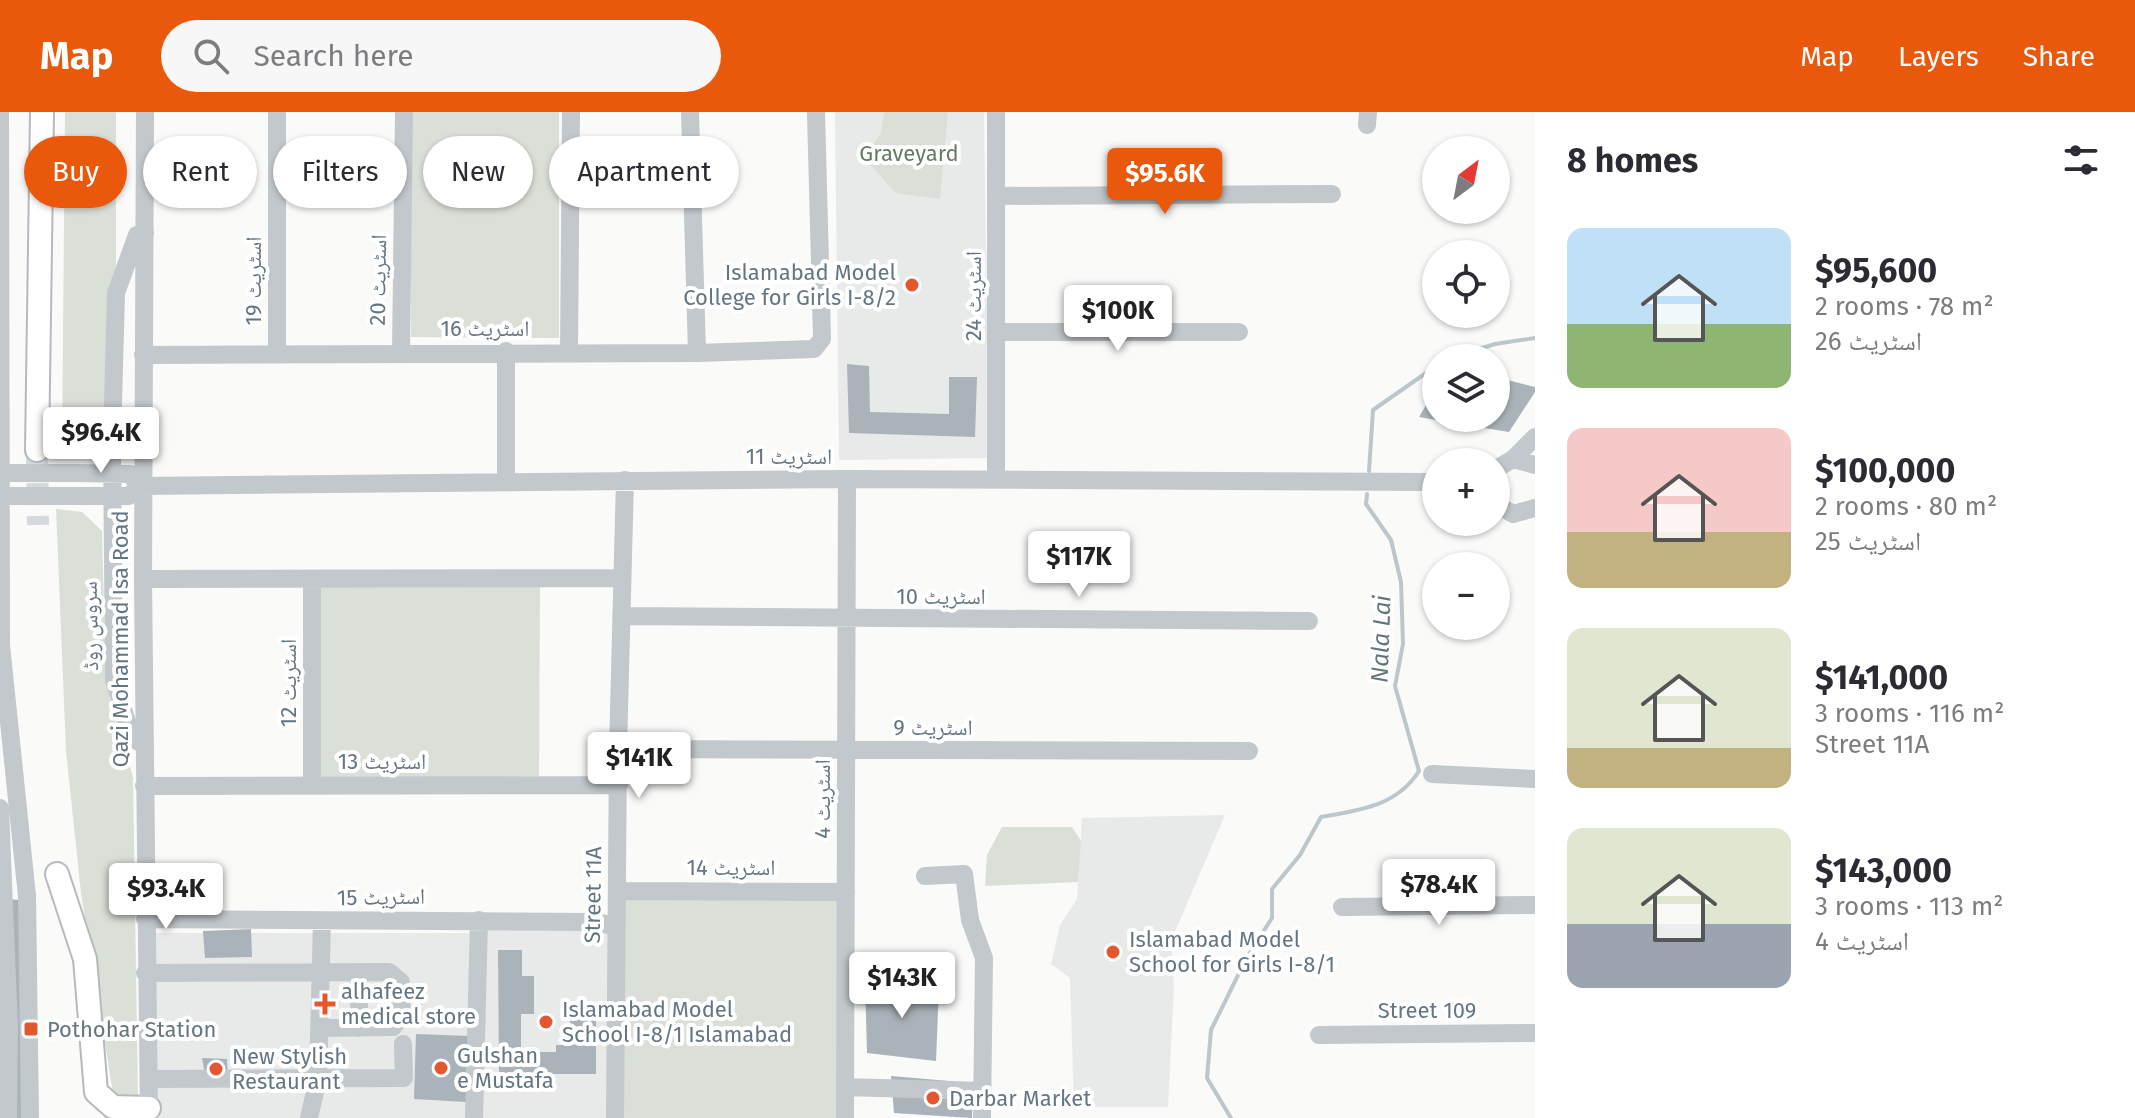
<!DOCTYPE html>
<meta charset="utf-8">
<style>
:root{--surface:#fff;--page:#f7f7f7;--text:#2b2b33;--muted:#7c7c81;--accent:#ea580c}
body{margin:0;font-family:"Fira Sans","Noto Naskh Arabic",sans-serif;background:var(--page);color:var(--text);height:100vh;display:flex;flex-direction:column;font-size:30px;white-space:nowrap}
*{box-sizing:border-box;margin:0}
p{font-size:26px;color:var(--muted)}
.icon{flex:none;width:44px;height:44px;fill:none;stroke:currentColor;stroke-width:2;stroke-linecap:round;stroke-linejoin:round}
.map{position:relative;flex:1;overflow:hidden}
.drawer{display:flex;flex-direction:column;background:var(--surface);width:600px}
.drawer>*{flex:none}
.hud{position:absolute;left:24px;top:24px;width:760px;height:72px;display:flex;gap:16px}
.needle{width:52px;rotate:32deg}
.fabs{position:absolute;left:1422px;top:24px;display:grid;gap:16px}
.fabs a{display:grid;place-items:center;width:88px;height:88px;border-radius:50%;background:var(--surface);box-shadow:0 2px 6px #0004;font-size:40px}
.price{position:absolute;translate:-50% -68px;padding:0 18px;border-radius:8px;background:#fff;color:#222;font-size:26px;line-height:52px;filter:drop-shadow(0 2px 4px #0008)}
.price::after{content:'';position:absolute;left:50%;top:48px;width:24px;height:18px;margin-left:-12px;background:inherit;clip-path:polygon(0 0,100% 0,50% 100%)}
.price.selected{background:var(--accent);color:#fff}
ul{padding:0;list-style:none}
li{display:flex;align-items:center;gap:24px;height:200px;padding:0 32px}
li span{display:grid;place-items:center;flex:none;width:224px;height:160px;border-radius:16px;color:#555}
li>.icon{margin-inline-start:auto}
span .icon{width:96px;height:96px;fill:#fffc;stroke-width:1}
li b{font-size:34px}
h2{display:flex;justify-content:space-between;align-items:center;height:96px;padding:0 32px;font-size:34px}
.tag{padding:0 28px;border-radius:36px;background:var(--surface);box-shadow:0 2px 6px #0004;font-size:28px;line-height:72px}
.tag.selected{background:var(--accent);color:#fff}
header{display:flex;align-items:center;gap:48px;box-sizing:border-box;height:112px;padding:0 40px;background:var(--accent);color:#fff}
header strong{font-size:38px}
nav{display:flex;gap:44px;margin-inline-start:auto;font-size:28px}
.search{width:560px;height:72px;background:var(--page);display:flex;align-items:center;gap:20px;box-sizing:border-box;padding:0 28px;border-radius:44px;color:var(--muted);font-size:30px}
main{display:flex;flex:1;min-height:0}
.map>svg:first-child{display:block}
.built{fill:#e8e9e9}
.green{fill:#dadfd7}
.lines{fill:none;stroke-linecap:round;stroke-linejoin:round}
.stream{stroke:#bbc7cb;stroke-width:4}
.building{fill:#aab3b9}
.major-tunnel{stroke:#d5d9db;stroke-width:22;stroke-dasharray:22 11;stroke-linecap:butt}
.major-casing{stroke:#b5babe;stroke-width:26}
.minor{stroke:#c3c8cc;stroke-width:18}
.major{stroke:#fff;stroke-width:22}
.minor-bridge{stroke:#c3c8cc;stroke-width:18}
.poi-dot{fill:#e4572e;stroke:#fff;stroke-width:3}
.labels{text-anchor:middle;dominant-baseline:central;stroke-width:8;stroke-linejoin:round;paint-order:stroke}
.park-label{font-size:22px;fill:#687a64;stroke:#fff}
.poi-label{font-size:22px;fill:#657683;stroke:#fff;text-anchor:start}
.street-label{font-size:22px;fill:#657683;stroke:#fff}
.water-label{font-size:24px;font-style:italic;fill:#60757c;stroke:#fff}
</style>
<header>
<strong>Map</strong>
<div class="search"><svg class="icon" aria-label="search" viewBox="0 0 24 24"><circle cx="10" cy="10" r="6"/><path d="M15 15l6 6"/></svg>Search here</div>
<nav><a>Map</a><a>Layers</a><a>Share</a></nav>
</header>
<main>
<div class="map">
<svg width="1535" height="1006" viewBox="0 0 1535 1006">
<rect width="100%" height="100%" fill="#fafaf8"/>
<path class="built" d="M835,0H984L989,346L839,348Z
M1225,703L1171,829L1174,875L1168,995H1074L1070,866L1051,852L1060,813L1077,787L1082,706Z
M479,808L616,815L615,1006H475Z
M152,821H473L470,1006H152Z"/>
<path class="green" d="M65,0H116V150L104,320L84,342H62Z
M411,0H559V226L411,225Z
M884,0H948L940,87L896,81L864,46L881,21Z
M56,397L82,400L102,419L106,571L133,665L138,987L113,981L81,781L66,639Z
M318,473H540L539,664L316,667Z
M1002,715H1072L1081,729L1078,770L985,774L987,743Z
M617,779L846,780L842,1006H618Z"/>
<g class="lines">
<path class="stream" d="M1450,246L1495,232L1535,226
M1369,359L1373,298L1436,254
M1231,1006L1207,966L1211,918L1247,845L1272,806V777L1300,743L1321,705C1360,698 1397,694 1419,659L1395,574L1403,532L1401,470L1391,428L1366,392L1367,382"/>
</g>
<path class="building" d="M847,252L869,254L870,300L949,302V265H977L975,325L849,321Z
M1496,265L1535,275V280L1509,320L1436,308L1496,306Z
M1436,276V308L1419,305Z
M10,787L19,788L28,1006H12Z
M251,817L252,845L205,846L203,819Z
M498,838H522V864H534V902H521V940H556V933H570V899H596V962H499Z
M865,868L939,875L936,949L867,941Z
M416,922L469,924L466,990L414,987Z
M202,946L227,947L228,967H206Z
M891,964L973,971L972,1006L894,1001Z"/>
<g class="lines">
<path class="major-tunnel" d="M37,338L38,413"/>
<g class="major-casing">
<path id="major" d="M37,338L42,0
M57,762L85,847L96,980L113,995L149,996"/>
</g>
<path class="minor" d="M0,0L1,533L27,784L30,1006
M145,0L143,467L149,1006
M277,0V242
M690,0L697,241
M996,0V367
M1367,13L1368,0
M997,84L1332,82
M997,220H1239
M506,239V369
M569,240L571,0
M401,241L404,0
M143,243L697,241L814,237L822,227L816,0
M1513,347L1535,325
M1496,357L1513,347L1535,353
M76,361L130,362L139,374
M139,374L847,367L1436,370
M76,384H129L139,374
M1496,392L1513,402L1535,396
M143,467L621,466
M621,504L1309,509
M144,633L132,626L114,568L112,329L116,181L137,123L145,121
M618,637L1249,639
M1432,662L1535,667
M144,674L619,673
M312,674V468
M0,696L9,916L8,1006
M925,764L964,762L970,808L984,846L982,1006
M617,779L846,780
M1342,795L1535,793
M145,807L598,810L616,815
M145,861L389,860L401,870L402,903L393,915L319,916
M359,916V861
M1319,923L1535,921
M149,967L404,966L403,932
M845,975L983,979
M309,1006L318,967L322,809
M474,1006L479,808
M615,1006L618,637L625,368
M845,1006L847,367"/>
<use href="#major" class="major"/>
<path class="minor-bridge" d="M0,361H76
M0,384H76"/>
</g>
<g class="poi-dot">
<circle cx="912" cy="173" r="8"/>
<circle cx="1113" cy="840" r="8"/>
<path d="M321 880h8v8h8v8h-8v8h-8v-8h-8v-8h8z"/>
<circle cx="546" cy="910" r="8"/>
<rect x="23" y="909" width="16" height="16" rx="4"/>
<circle cx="441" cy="956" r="8"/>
<circle cx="216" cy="957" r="8"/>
<circle cx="933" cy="986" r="8"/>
</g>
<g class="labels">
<g class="park-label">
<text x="909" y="41">Graveyard</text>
</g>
<g class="poi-label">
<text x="896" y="160" text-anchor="end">Islamabad Model<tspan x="896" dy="25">College for Girls I-8/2</tspan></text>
<text x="1129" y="827">Islamabad Model<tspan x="1129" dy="25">School for Girls I-8/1</tspan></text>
<text x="341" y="879">alhafeez<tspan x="341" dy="25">medical store</tspan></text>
<text x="562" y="897">Islamabad Model<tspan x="562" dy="25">School I-8/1 Islamabad</tspan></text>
<text x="47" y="917">Pothohar Station</text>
<text x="457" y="943">Gulshan<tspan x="457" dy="25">e Mustafa</tspan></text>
<text x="232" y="944">New Stylish<tspan x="232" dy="25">Restaurant</tspan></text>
<text x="949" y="986">Darbar Market</text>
</g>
<g class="street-label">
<text transform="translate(378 168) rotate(-89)">اسٹریٹ 20</text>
<text transform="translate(253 169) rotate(-90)">اسٹریٹ 19</text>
<text transform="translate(973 184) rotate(-90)">اسٹریٹ 24</text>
<text x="485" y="216">اسٹریٹ 16</text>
<text x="789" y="344">اسٹریٹ 11</text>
<text x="941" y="484">اسٹریٹ 10</text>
<text transform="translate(90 514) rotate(-91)">سروس روڈ</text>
<text transform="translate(120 527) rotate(-90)">Qazi Mohammad Isa Road</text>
<text transform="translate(288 571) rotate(-90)">اسٹریٹ 12</text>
<text x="933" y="615">اسٹریٹ 9</text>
<text x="382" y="649">اسٹریٹ 13</text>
<text transform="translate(822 687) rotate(-90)">اسٹریٹ 4</text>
<text x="731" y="755">اسٹریٹ 14</text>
<text transform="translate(593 783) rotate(-89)">Street 11A</text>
<text transform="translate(381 785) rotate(-1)">اسٹریٹ 15</text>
<text x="1427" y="898">Street 109</text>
</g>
<g class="water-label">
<text transform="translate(1381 527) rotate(-88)">Nala Lai</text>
</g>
</g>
</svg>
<div class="fabs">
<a><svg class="needle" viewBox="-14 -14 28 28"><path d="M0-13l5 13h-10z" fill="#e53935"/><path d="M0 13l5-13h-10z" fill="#7c7c81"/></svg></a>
<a><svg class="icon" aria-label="locate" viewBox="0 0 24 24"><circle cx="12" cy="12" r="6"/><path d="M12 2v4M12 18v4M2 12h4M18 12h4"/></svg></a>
<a><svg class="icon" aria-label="layers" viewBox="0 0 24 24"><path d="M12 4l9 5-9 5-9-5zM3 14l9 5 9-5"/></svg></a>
<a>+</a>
<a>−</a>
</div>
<b class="price selected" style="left:1165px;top:104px">$95.6K</b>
<b class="price" style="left:1118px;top:241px">$100K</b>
<b class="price" style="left:101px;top:363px">$96.4K</b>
<b class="price" style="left:1079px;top:487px">$117K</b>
<b class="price" style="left:639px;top:688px">$141K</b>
<b class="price" style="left:1439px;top:815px">$78.4K</b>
<b class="price" style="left:166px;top:819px">$93.4K</b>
<b class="price" style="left:902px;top:908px">$143K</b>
<div class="hud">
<a class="tag selected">Buy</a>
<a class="tag">Rent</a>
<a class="tag">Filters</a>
<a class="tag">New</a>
<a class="tag">Apartment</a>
</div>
</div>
<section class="drawer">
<h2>8 homes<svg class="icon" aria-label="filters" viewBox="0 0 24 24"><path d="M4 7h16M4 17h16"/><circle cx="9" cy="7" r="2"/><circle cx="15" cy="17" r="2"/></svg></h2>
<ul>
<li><span style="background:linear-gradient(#bfe0f5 60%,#8fb573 0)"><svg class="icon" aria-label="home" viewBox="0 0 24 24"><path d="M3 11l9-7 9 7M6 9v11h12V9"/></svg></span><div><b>$95,600</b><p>2 rooms · 78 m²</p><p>اسٹریٹ 26</p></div></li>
<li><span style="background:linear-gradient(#f6c9c9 65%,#c2b280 0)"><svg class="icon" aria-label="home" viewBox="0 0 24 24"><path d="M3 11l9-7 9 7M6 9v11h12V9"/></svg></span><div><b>$100,000</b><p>2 rooms · 80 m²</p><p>اسٹریٹ 25</p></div></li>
<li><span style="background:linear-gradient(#dfe7d0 75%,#c2b280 0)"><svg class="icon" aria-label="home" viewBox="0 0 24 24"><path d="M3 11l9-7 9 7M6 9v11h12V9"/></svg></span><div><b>$141,000</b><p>3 rooms · 116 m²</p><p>Street 11A</p></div></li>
<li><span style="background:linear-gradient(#dfe7d0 60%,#9aa5b1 0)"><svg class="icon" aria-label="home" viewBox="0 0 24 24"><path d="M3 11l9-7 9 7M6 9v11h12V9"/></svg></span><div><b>$143,000</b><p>3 rooms · 113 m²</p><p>اسٹریٹ 4</p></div></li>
</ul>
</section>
</main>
